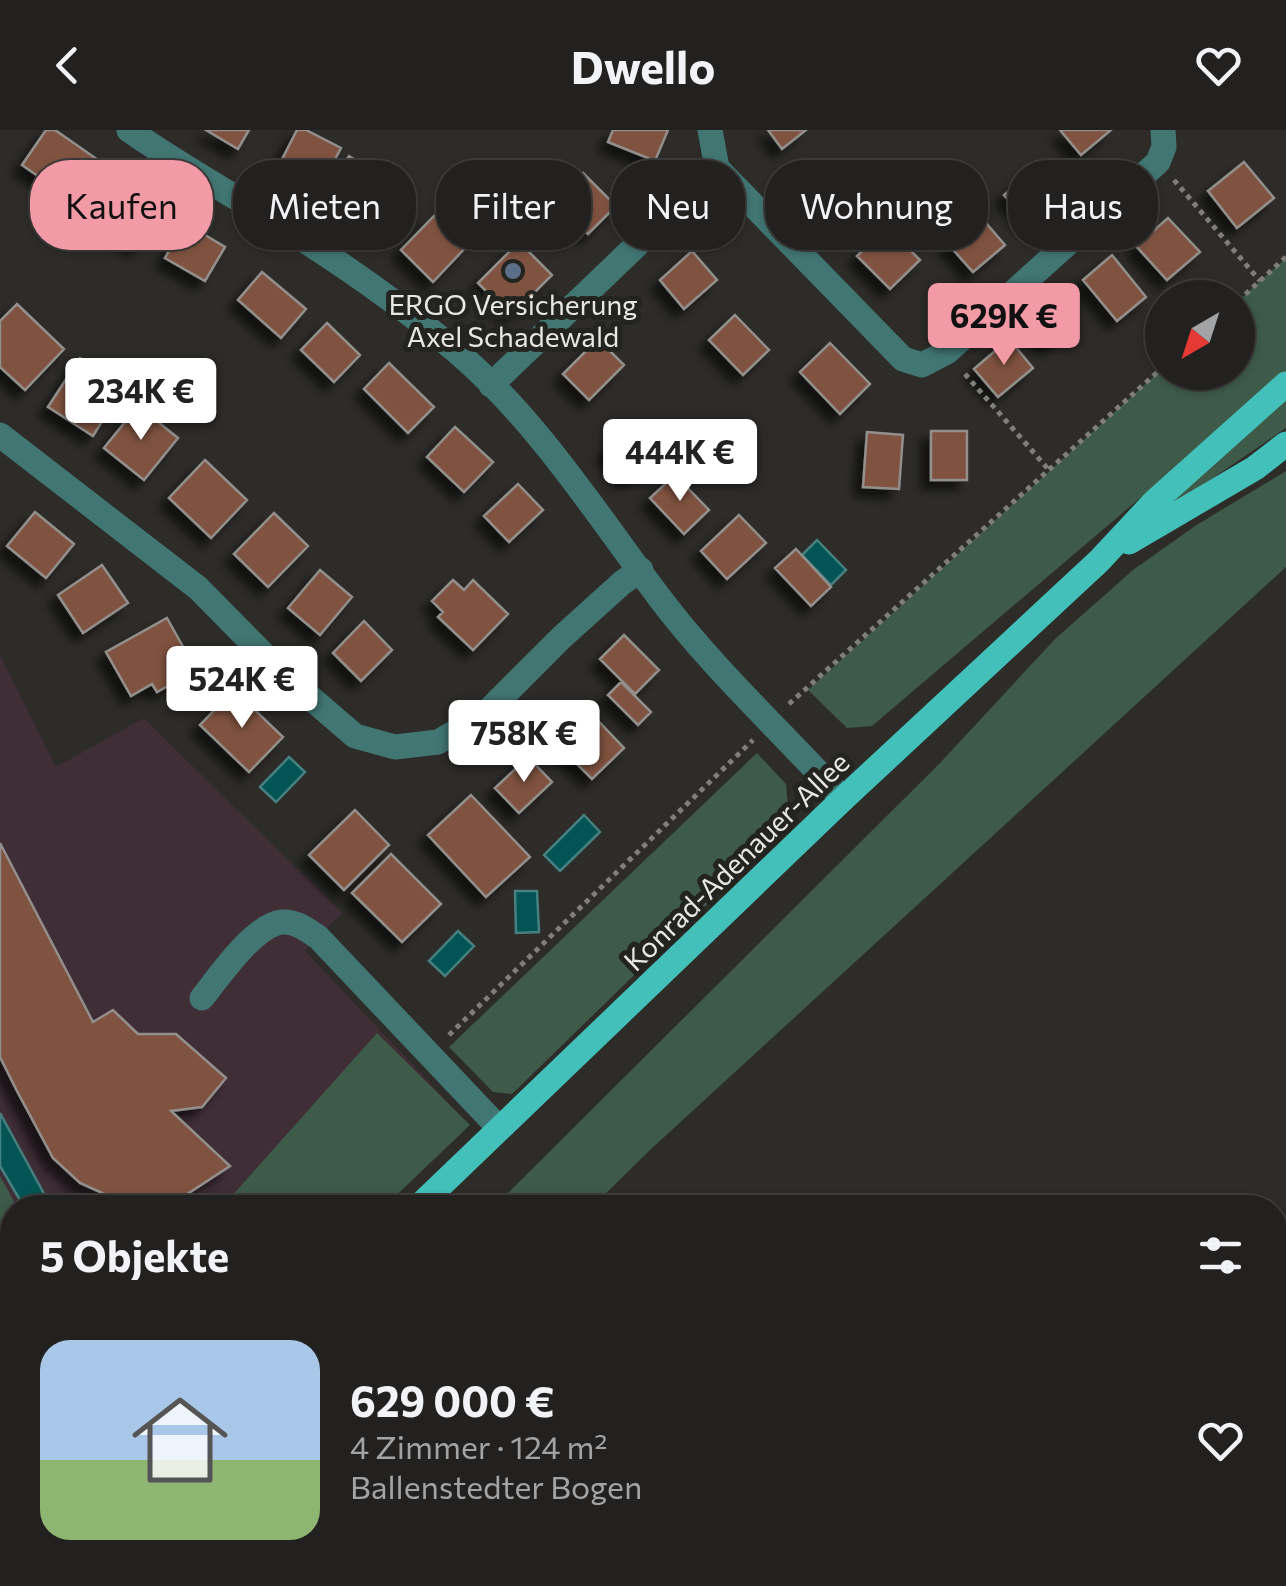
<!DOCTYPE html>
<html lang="de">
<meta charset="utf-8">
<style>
:root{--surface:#22211f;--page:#2a2928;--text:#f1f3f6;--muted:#a2a3a4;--line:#3f3e3d;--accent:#f39aa7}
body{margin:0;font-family:Commissioner,sans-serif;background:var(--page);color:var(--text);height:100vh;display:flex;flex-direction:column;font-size:38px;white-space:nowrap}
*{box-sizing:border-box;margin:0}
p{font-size:32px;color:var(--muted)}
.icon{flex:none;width:55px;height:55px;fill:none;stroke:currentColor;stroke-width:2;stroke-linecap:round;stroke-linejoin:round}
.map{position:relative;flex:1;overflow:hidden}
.sheet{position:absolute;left:0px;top:1065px;width:1288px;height:392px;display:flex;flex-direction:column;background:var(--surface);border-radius:40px 40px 0 0;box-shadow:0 2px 8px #0004,0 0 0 2px var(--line)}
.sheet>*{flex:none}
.hud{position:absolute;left:30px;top:30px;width:1228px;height:90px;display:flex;gap:20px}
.needle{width:65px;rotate:219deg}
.tools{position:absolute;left:1145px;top:150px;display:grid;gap:20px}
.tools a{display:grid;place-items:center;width:110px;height:110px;border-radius:50%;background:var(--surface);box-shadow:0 2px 8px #0004,0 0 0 2px var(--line);font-size:50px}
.price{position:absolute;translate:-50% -85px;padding:0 22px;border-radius:10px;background:#fff;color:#222;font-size:32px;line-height:65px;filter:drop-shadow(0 2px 5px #0008)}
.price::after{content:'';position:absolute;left:50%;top:60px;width:30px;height:22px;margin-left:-15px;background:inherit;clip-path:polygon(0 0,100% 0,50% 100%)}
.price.active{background:var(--accent);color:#111}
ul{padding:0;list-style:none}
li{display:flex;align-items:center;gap:30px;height:250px;padding:0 40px}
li+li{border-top:2px solid var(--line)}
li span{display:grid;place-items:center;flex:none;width:280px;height:200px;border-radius:30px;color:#555}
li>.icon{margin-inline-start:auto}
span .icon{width:120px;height:120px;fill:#fffc;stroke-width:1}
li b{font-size:42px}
h2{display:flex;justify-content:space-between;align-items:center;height:120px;padding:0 40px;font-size:42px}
.pill{padding:0 35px;border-radius:40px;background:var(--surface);box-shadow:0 2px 8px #0004,0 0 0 2px var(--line);font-size:35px;line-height:90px}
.pill.active{background:var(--accent);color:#111}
header{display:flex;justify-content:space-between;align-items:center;height:130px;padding:0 40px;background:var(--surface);font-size:45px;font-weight:700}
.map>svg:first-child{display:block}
.commercial{fill:#402e37}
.green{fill:#3e5a49}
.water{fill:#025455;stroke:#478080;stroke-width:2.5}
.building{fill:#80523f;stroke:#928f8d;stroke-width:2.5;filter:url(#shadow)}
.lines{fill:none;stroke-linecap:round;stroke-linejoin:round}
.path{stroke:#7f7e7b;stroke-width:5;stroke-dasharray:5 5;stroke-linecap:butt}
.minor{stroke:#417673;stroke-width:25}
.major{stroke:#42c0b9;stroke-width:25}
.service-dot{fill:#5c6f8a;stroke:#232320;stroke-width:4}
.labels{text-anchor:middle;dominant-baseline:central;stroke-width:10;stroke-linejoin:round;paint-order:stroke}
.poi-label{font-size:28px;fill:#e8e7e5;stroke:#232320}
.street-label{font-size:28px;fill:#e8e7e5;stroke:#232320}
</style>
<header><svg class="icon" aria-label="back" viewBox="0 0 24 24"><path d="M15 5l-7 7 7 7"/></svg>Dwello<svg class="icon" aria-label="heart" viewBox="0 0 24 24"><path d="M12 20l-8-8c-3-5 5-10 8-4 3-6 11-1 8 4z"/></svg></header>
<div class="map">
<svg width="1286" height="1456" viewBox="0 0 1286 1456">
<defs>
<filter id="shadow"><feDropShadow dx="-9" dy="9" stdDeviation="5" flood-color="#0009"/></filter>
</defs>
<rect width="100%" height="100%" fill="#2d2c29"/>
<path class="commercial" d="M0,525L56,637L144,588L342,783L305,821L462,987L362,1077L12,1078V1135L0,1113Z"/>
<path class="green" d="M1286,128V244L872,596L847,598L808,560L1162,239V242H1238V171Z
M1286,265V298L1165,381L1160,376Z
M1286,341V437L650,1020L592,1077H494L940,633L1055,509L1133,440L1195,396Z
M757,623L786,654L788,677L764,700L772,711L512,964L493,962L449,917Z
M377,903L470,995L384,1077H222Z
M0,1046L17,1077L12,1078V1135L0,1113Z"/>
<path class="water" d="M817,410L846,440L831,455L802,425Z
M289,627L305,642L276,672L260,657Z
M584,685L600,702L560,741L544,725Z
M515,761H537L539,802L516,803Z
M458,801L474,816L445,846L429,831Z
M0,983L48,1071L56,1077H24L0,1036Z"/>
<path class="building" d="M46,0H55L101,32L74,71L22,35Z
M206,0H249L238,19Z
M297,0H306L341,18L316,65L275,43Z
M613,0H668L655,31L608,12Z
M768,0H806L782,19Z
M1060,0H1111L1081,25Z
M349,26L397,56L370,98L323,69Z
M830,31L863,74L834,97L800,55Z
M1244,32L1274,68L1237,98L1208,61Z
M1037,36L1061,62L1028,92L1004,65Z
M583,43L616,76L588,104L555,72Z
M126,52L164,78L137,118L99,92Z
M434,86L466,117L433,152L401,120Z
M980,86L1005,115L973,142L948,114Z
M1168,88L1200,122L1167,150L1136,116Z
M185,93L225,117L205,151L165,128Z
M887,97L920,130L890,159L857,126Z
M519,112L552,145L511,186L478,153Z
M692,121L717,150L684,179L660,150Z
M1112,125L1146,167L1117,191L1083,150Z
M262,142L306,179L281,208L238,170Z
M1057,165L1078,192L1048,216L1026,191Z
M17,174L64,219L25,260L0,237V191Z
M735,185L769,220L743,245L709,210Z
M327,193L360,225L334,252L301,220Z
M598,209L624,235L589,270L563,244Z
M1009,209L1033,238L998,267L974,239Z
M830,213L870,254L840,284L800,242Z
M80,228L124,256L93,306L48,277Z
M389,233L434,277L408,303L364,259Z
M138,276L178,308L144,350L104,318Z
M634,296L659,323L630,349L605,322Z
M455,297L493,332L464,362L427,327Z
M931,301H967V350H931Z
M867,302L903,305L899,359L863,357Z
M205,330L247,370L211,408L169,368Z
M675,345L709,380L684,404L650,368Z
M518,354L543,380L509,412L484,386Z
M35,382L74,414L46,448L7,416Z
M274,383L308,416L268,457L234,424Z
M739,385L766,413L727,449L701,421Z
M796,419L831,457L811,476L775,438Z
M102,435L128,473L83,503L58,465Z
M320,440L352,467L320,505L288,478Z
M453,450L464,460L473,450L508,484L473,520L438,487L443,482L432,471Z
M167,488L196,540L157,562L152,554L131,566L106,522Z
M364,491L392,520L361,551L333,523Z
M624,505L659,540L635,564L600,529Z
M621,552L651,582L638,595L608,565Z
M234,560L283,607L249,642L200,595Z
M584,576L624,618L592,649L551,608Z
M528,627L552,652L519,683L495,658Z
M471,665L530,727L486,767L428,705Z
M355,680L389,715L344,760L309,725Z
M0,713L93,892L113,880L138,904H176L226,948L202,977L171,981L230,1036L178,1070L146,1073L111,1067L80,1053L53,1028L17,961L0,927Z
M391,724L441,774L402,812L352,763Z"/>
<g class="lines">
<path class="path" d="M1174,50L1260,151
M1238,171L1286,127
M965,244L1049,340
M789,574L1162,238
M449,905L753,610"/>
<path class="minor" d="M129,0C183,38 241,69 296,105C351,140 406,179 456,221C537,290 596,383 659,467C713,539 782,602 843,669
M710,0L717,38L903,229L922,235L947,222L1158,32L1164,17L1163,0
M491,255L717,38
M0,305L198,458L283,544L355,606L395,617L438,612L483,586L562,507L623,452L641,440
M202,868C219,847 254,795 282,792C296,791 307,800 318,807L499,998
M23,1456L34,1445"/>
<path class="major" d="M1129,412L1255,338L1286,314
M417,1078L843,669L1099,431L1154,372L1286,254
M0,1168L12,1191
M143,1445L148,1456
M178,1456L179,1445"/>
</g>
<circle class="service-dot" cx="513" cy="141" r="10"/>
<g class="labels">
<g class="poi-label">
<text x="513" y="174">ERGO Versicherung<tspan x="513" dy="32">Axel Schadewald</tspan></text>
</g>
<g class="street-label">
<text transform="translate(736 731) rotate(-44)">Konrad-Adenauer-Allee</text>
</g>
</g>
</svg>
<div class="tools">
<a><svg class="needle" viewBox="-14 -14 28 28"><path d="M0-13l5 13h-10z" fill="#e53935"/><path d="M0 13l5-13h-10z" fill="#a2a3a4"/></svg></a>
</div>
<b class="price active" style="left:1004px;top:238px">629K €</b>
<b class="price" style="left:141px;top:313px">234K €</b>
<b class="price" style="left:680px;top:374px">444K €</b>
<b class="price" style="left:242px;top:601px">524K €</b>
<b class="price" style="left:524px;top:655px">758K €</b>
<div class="hud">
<a class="pill active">Kaufen</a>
<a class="pill">Mieten</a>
<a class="pill">Filter</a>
<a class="pill">Neu</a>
<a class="pill">Wohnung</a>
<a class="pill">Haus</a>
</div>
<section class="sheet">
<h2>5 Objekte<svg class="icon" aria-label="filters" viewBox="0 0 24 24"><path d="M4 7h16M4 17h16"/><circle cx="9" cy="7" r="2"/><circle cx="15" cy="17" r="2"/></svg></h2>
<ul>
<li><span style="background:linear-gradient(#a9c7e8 60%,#8fb573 0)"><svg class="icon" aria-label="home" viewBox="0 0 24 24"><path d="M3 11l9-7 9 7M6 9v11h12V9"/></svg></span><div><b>629 000 €</b><p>4 Zimmer · 124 m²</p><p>Ballenstedter Bogen</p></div><svg class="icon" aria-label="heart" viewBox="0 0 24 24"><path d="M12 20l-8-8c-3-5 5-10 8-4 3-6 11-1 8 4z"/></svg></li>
</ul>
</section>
</div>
